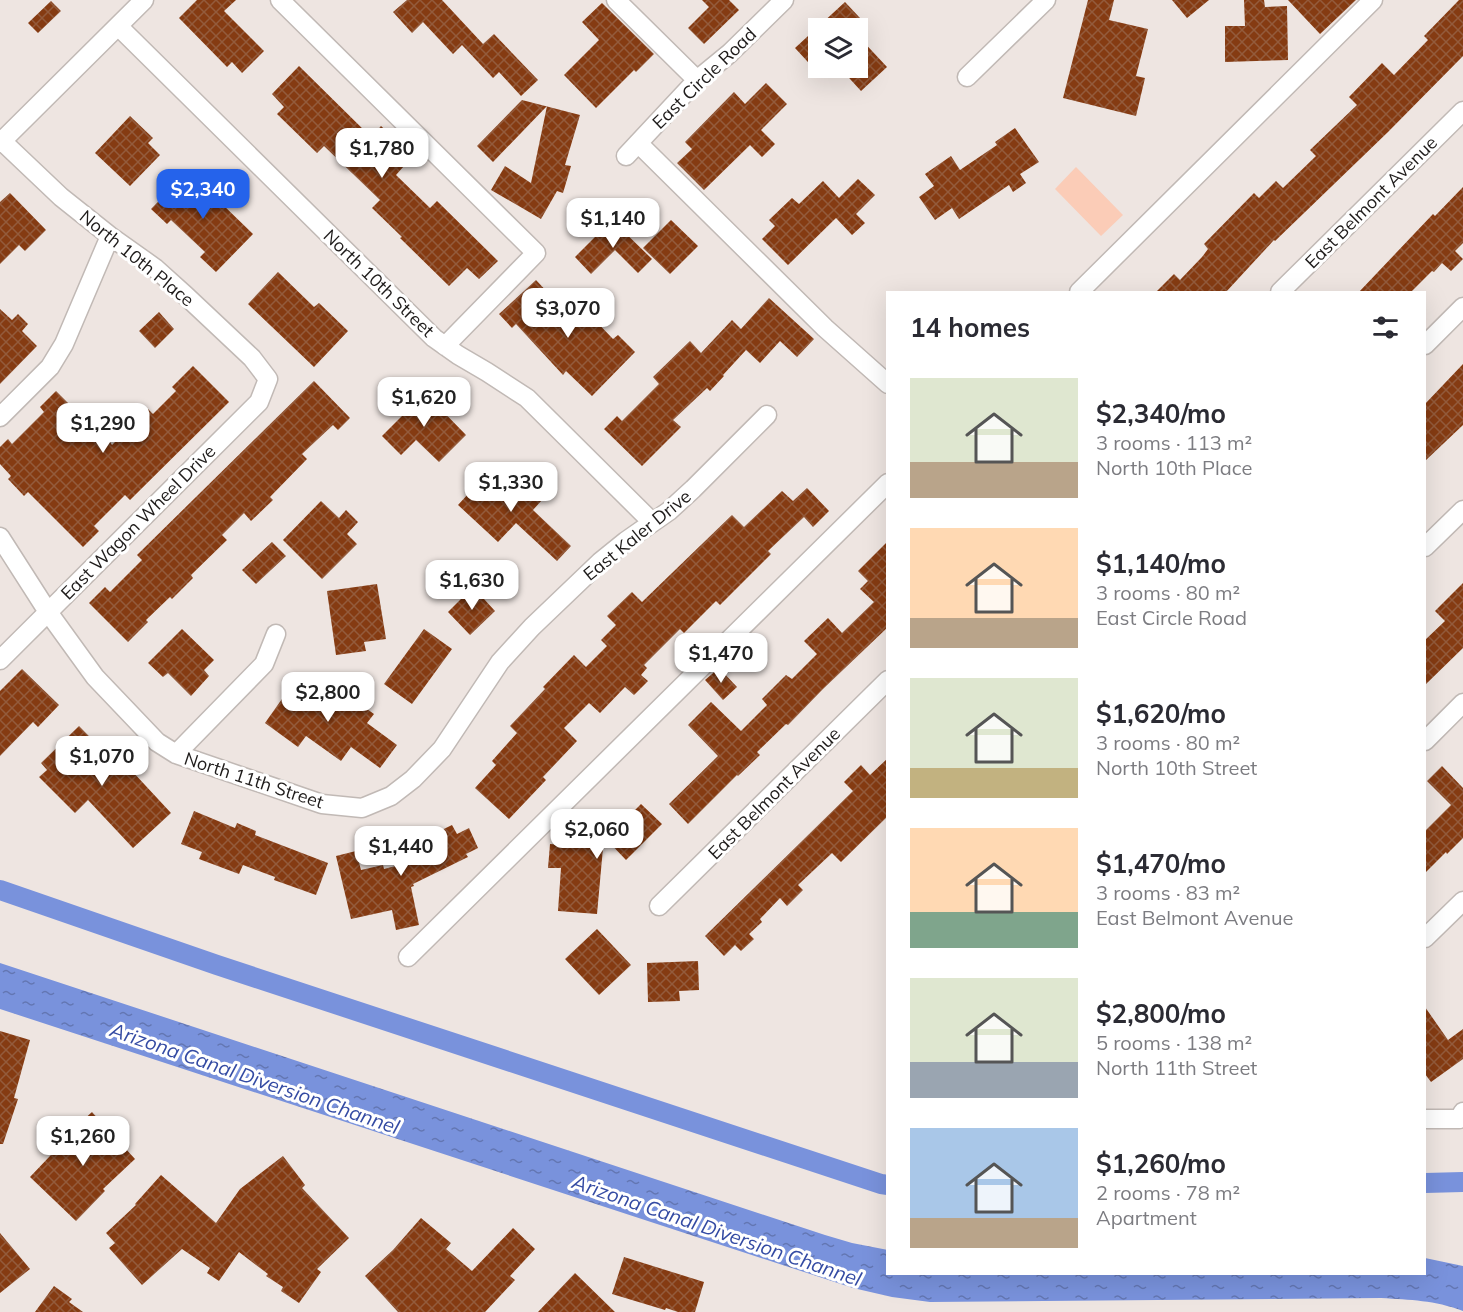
<!DOCTYPE html>
<meta charset="utf-8">
<style>
:root{--surface:#fff;--page:#f2f2f3;--text:#2b2b33;--muted:#7c7c81;--accent:#2563eb}
body{margin:0;font-family:Mulish,sans-serif;background:var(--page);color:var(--text);height:100vh;display:flex;flex-direction:column;font-size:22px;white-space:nowrap}
*{box-sizing:border-box;margin:0}
p{font-size:20px;color:var(--muted)}
.icon{flex:none;width:33px;height:33px;fill:none;stroke:currentColor;stroke-width:2;stroke-linecap:round;stroke-linejoin:round}
.map{position:relative;flex:1;overflow:hidden}
.sheet{position:absolute;left:886px;top:291px;width:540px;height:984px;display:flex;flex-direction:column;background:var(--surface);border-radius:0px;box-shadow:0 6px 24px #0002}
.sheet>*{flex:none}
.fabs{position:absolute;left:808px;top:18px;display:grid;gap:12px}
.fabs a{display:grid;place-items:center;width:60px;height:60px;border-radius:0px;background:var(--surface);box-shadow:0 6px 24px #0002;font-size:30px}
.price{position:absolute;translate:-50% -51px;padding:0 14px;border-radius:12px;background:#fff;color:#222;font-size:20px;line-height:39px;filter:drop-shadow(0 2px 3px #0008)}
.price::after{content:'';position:absolute;left:50%;top:36px;width:18px;height:14px;margin-left:-9px;background:inherit;clip-path:polygon(0 0,100% 0,50% 100%)}
.price.current{background:var(--accent);color:#fff}
ul{padding:0;list-style:none}
li{display:flex;align-items:center;gap:18px;height:150px;padding:0 24px}
li span{display:grid;place-items:center;flex:none;width:168px;height:120px;border-radius:0px;color:#555}
li>.icon{margin-inline-start:auto}
span .icon{width:72px;height:72px;fill:#fffc;stroke-width:1}
li b{font-size:26px}
h2{display:flex;justify-content:space-between;align-items:center;height:72px;padding:0 24px;font-size:26px}
.map>svg:first-child{display:block}
.pitch{fill:#fbccb7}
.water{fill:url(#water-ripples)}
.lines{fill:none;stroke-linecap:round;stroke-linejoin:round}
.canal{stroke:#7992dc;stroke-width:20}
.building{fill:url(#building-cross-hatch)}
.minor-casing{stroke:#c1b9b5;stroke-width:21}
.minor{stroke:#fff;stroke-width:18}
.labels{text-anchor:middle;dominant-baseline:central;stroke-width:6;stroke-linejoin:round;paint-order:stroke}
.street-label{font-size:18px;fill:#1e1b1a;stroke:#fff}
.water-label{font-size:20px;font-style:italic;fill:#344ba3;stroke:#fff}
</style>
<div class="map">
<svg width="1463" height="1312" viewBox="0 0 1463 1312">
<defs>
<pattern id="water-ripples" width="26" height="14" patternUnits="userSpaceOnUse" patternTransform="scale(1.5)"><rect width="26" height="14" fill="#7992dc"/><path d="M2 4q2-2 4 0t4 0M15 11q2-2 4 0t4 0" fill="none" stroke="#6376b2"/></pattern>
<pattern id="building-cross-hatch" width="8" height="8" patternUnits="userSpaceOnUse" patternTransform="scale(1.5)"><rect width="8" height="8" fill="#853b12"/><path d="M0 0l8 8M0 8l8-8" fill="none" stroke="#935b3c"/></pattern>
</defs>
<rect width="100%" height="100%" fill="#eee5e1"/>
<path class="pitch" d="M1076,167L1123,215L1101,236L1055,189Z"/>
<path class="water" d="M0,963L825,1235L852,1243L888,1250V1274H1425V1258L1463,1266V1311C1434,1300 1411,1300 1381,1298L930,1302L892,1297L853,1288L0,1009Z"/>
<g class="lines">
<path class="canal" d="M0,890L217,965L881,1184L888,1185
M1425,1183L1463,1182"/>
</g>
<path class="building" d="M197,0H236L224,11L264,51L242,73L232,62L227,67L179,18Z
M407,0H442L483,44L494,34L538,80L521,96L499,72L493,78L462,45L453,54L423,22L412,33L393,12Z
M702,0H729L739,10L704,44L688,28L709,7Z
M1088,0H1114L1109,20L1148,29L1136,76L1145,78L1136,116L1063,98Z
M1172,0H1209L1187,18Z
M1244,0H1264L1265,7L1287,6L1288,60L1225,62V26H1245Z
M1288,0H1356L1320,34Z
M1459,0H1463V56L1388,132L1275,241L1274,240L1226,292H1156L1174,274L1180,280L1202,257L1208,249L1204,244L1254,193L1259,198L1276,181L1283,188L1316,156L1310,150L1357,105L1349,97L1382,63L1394,75L1428,40L1424,36Z
M51,1L61,11L38,33L28,23Z
M845,2L860,18L849,28H819V74L795,48Z
M602,3L654,54L636,72L634,70L596,108L564,75L599,40L582,22Z
M858,36L887,67L861,91L840,68H858Z
M299,66L371,137L381,126L397,141L388,150L404,166L396,175L430,208L437,201L498,261L479,279L467,268L449,286L400,238L402,237L372,208L380,200L324,146L317,153L277,114L284,107L272,94Z
M766,83L787,104L761,130L775,144L762,157L750,145L704,190L677,163L692,149L685,142L734,92L745,104Z
M522,100L580,115L565,165L571,166L563,193L557,191L541,219L491,190L505,166L531,183L547,106L493,162L477,146Z
M130,116L153,138L148,143L160,155L130,186L95,153Z
M1015,128L1039,162L1020,174L1026,183L1013,192L1009,185L959,219L952,208L935,220L919,197L934,186L925,174L951,156L960,170L997,145L995,142Z
M188,171L253,234L216,272L200,257L205,252L171,220L167,224L151,209Z
M858,179L875,195L856,214L865,223L852,235L836,218L788,265L762,239L775,226L769,220L792,198L799,204L823,181L839,198Z
M1463,187V243L1455,251L1463,259L1451,271L1442,263L1434,272L1432,271L1411,292H1359L1433,214L1435,216Z
M10,193L46,230L25,251L19,245L0,264V202Z
M612,220L652,259L638,273L615,250L591,274L575,257Z
M671,220L698,246L670,274L643,248Z
M278,272L314,307L319,303L348,331L314,367L248,304Z
M536,280L579,326L590,315L613,339L618,335L635,352L592,396L566,371L563,375L516,324L512,328L499,314Z
M769,298L814,339L797,357L780,341L760,363L746,350L723,375L724,376L710,391L707,388L673,420L681,427L642,466L604,429L617,416L622,421L659,384L653,377L690,341L701,353L732,320L741,329Z
M0,309L12,320L18,314L28,324L22,331L37,346L0,384Z
M159,312L174,329L155,348L139,331Z
M1463,364V425L1425,461V404Z
M193,366L229,402L130,500L125,495L94,526L99,531L83,547L28,492L24,496L8,479L11,476L0,464V447L8,439L12,444L44,412L40,407L56,391L108,443L110,442L112,445L148,409L153,414L176,391L172,387Z
M314,381L350,418L338,430L333,425L302,454L307,459L270,497L273,500L251,521L244,513L222,535L227,540L191,575L193,578L172,599L170,597L146,620L148,622L128,642L89,603L105,587L110,592L142,560L137,555Z
M425,393L466,435L439,462L416,440L401,455L382,436L405,413L398,406L410,394L418,401Z
M491,469L517,494L526,485L542,500L533,510L571,546L557,561L516,523L498,542L458,505Z
M807,488L829,511L813,527L804,517L768,551L771,554L720,605L716,601L684,633L680,629L644,665L647,668L641,675L648,681L634,695L625,687L600,713L589,703L564,728L577,741L543,777L546,780L509,819L475,788L496,765L492,761L517,733L510,726L545,689L543,687L574,655L586,667L607,646L601,640L616,625L607,616L632,592L642,602L732,515L744,527L782,491L793,501Z
M321,501L339,518L346,510L358,522L347,534L357,544L322,579L283,540Z
M888,541V627L823,689L788,725L786,724L757,752L760,755L738,776L737,775L688,824L669,804L718,756L688,725L711,702L741,731L767,705L762,699L786,675L792,679L817,654L804,641L828,618L842,633L874,602L860,589L868,581L858,571Z
M272,542L286,556L256,584L242,570Z
M1463,583V648L1425,685V640L1445,621L1435,611Z
M377,584L386,639L364,642L366,651L336,655L327,591Z
M473,587L495,611L470,635L448,612Z
M182,629L214,660L204,670L209,676L191,696L168,673L163,677L148,663Z
M424,629L452,649L412,704L384,684Z
M719,668L737,687L723,700L705,680Z
M22,669L59,705L38,727L33,722L0,756V691Z
M301,672L345,704L350,697L374,714L367,723L397,745L380,768L351,747L341,761L306,736L298,747L265,723Z
M79,726L127,775L132,771L171,813L133,848L88,800L75,813L39,777L47,770L41,763Z
M888,758V816L841,862L832,853L798,885L803,890L787,906L780,898L760,919L762,922L749,934L754,939L741,951L735,945L724,956L705,936L853,791L844,782L861,765L870,775Z
M1442,766L1463,788V838L1447,854L1446,852L1425,873V831L1451,805L1427,781Z
M641,804L662,824L626,860L604,837L597,914L558,911L561,868H548L550,844L588,847L625,811L629,816Z
M194,811L235,828L237,823L256,831L255,835L328,863L316,895L274,880L275,877L243,865L239,874L199,859L202,852L181,844Z
M452,825L457,834L469,828L478,848L466,854L468,857L413,884L414,886L411,887L419,925L396,930L392,910L351,919L336,856L356,851L361,870L383,865L384,869L419,860L411,845Z
M597,929L631,965L599,995L565,959Z
M698,961L699,990L679,991L680,1001L648,1002L647,963Z
M1425,1007L1448,1040L1463,1029V1059L1431,1082L1425,1074Z
M0,1031L30,1040L14,1098L18,1099L3,1144H0Z
M92,1112L135,1159L103,1189L105,1191L76,1221L30,1177L69,1136L68,1134Z
M283,1156L305,1185L302,1188L349,1238L317,1269L321,1272L299,1303L281,1291L283,1287L266,1276L268,1274L239,1252L219,1281L207,1273L210,1268L182,1249L142,1285L109,1248L115,1243L106,1233L136,1205L135,1204L161,1175L216,1223L240,1189Z
M421,1218L451,1243L446,1249L472,1271L513,1228L535,1249L510,1276L515,1280L485,1312H398L365,1276L393,1250Z
M0,1233L30,1269L0,1293Z
M624,1257L704,1282L695,1312H678L666,1308L665,1310L612,1294Z
M575,1273L615,1312H538Z
M54,1286L72,1299L69,1302L83,1312H35Z"/>
<g class="lines">
<g class="minor-casing">
<path id="minor" d="M280,0L536,253L445,346
M616,0L697,80
M118,26L434,338L458,355L487,372L527,398L652,522
M967,77L1046,0
M0,143L144,0
M638,143L825,328L888,384
M626,156L697,80L730,53L784,0
M1079,292L1373,0
M1280,292L1463,111
M1425,345L1463,307
M0,417L50,367L64,344L110,236
M0,537L48,612L95,677L157,742L176,754L322,804L362,808L391,796L413,779L442,749L500,662L532,627L600,562L626,541L669,511L693,489L767,415
M1425,547L1463,510
M0,660L259,402L268,379L252,358L185,295L155,268L110,236L61,197L2,141
M1425,741L1463,703
M176,754L264,664L276,634
M659,906L888,680
M1425,938L1463,901
M408,957L888,483
M1425,1119H1459L1463,1112"/>
</g>
<use href="#minor" class="minor"/>
</g>
<g class="labels">
<g class="street-label">
<text transform="translate(704 78) rotate(-44)">East Circle Road</text>
<text transform="translate(1371 202) rotate(-45)">East Belmont Avenue</text>
<text transform="translate(137 258) rotate(39)">North 10th Place</text>
<text transform="translate(379 283) rotate(44)">North 10th Street</text>
<text transform="translate(138 522) rotate(-45)">East Wagon Wheel Drive</text>
<text transform="translate(637 535) rotate(-39)">East Kaler Drive</text>
<text transform="translate(254 780) rotate(18)">North 11th Street</text>
<text transform="translate(774 793) rotate(-45)">East Belmont Avenue</text>
</g>
<g class="water-label">
<text transform="translate(255 1078) rotate(19)">Arizona Canal Diversion Channel</text>
<text transform="translate(717 1230) rotate(19)">Arizona Canal Diversion Channel</text>
</g>
</g>
</svg>
<div class="fabs">
<a><svg class="icon" aria-label="layers" viewBox="0 0 24 24"><path d="M12 4l9 5-9 5-9-5zM3 14l9 5 9-5"/></svg></a>
</div>
<b class="price" style="left:382px;top:179px">$1,780</b>
<b class="price current" style="left:203px;top:220px">$2,340</b>
<b class="price" style="left:613px;top:249px">$1,140</b>
<b class="price" style="left:568px;top:339px">$3,070</b>
<b class="price" style="left:424px;top:428px">$1,620</b>
<b class="price" style="left:103px;top:454px">$1,290</b>
<b class="price" style="left:511px;top:513px">$1,330</b>
<b class="price" style="left:472px;top:611px">$1,630</b>
<b class="price" style="left:721px;top:684px">$1,470</b>
<b class="price" style="left:328px;top:723px">$2,800</b>
<b class="price" style="left:102px;top:787px">$1,070</b>
<b class="price" style="left:597px;top:860px">$2,060</b>
<b class="price" style="left:401px;top:877px">$1,440</b>
<b class="price" style="left:83px;top:1167px">$1,260</b>
<section class="sheet">
<h2>14 homes<svg class="icon" aria-label="filters" viewBox="0 0 24 24"><path d="M4 7h16M4 17h16"/><circle cx="9" cy="7" r="2"/><circle cx="15" cy="17" r="2"/></svg></h2>
<ul>
<li><span style="background:linear-gradient(#dfe7d0 70%,#b9a48a 0)"><svg class="icon" aria-label="home" viewBox="0 0 24 24"><path d="M3 11l9-7 9 7M6 9v11h12V9"/></svg></span><div><b>$2,340/mo</b><p>3 rooms · 113 m²</p><p>North 10th Place</p></div></li>
<li><span style="background:linear-gradient(#ffd9b3 75%,#b9a48a 0)"><svg class="icon" aria-label="home" viewBox="0 0 24 24"><path d="M3 11l9-7 9 7M6 9v11h12V9"/></svg></span><div><b>$1,140/mo</b><p>3 rooms · 80 m²</p><p>East Circle Road</p></div></li>
<li><span style="background:linear-gradient(#dfe7d0 75%,#c2b280 0)"><svg class="icon" aria-label="home" viewBox="0 0 24 24"><path d="M3 11l9-7 9 7M6 9v11h12V9"/></svg></span><div><b>$1,620/mo</b><p>3 rooms · 80 m²</p><p>North 10th Street</p></div></li>
<li><span style="background:linear-gradient(#ffd9b3 70%,#7fa58c 0)"><svg class="icon" aria-label="home" viewBox="0 0 24 24"><path d="M3 11l9-7 9 7M6 9v11h12V9"/></svg></span><div><b>$1,470/mo</b><p>3 rooms · 83 m²</p><p>East Belmont Avenue</p></div></li>
<li><span style="background:linear-gradient(#dfe7d0 70%,#9aa5b1 0)"><svg class="icon" aria-label="home" viewBox="0 0 24 24"><path d="M3 11l9-7 9 7M6 9v11h12V9"/></svg></span><div><b>$2,800/mo</b><p>5 rooms · 138 m²</p><p>North 11th Street</p></div></li>
<li><span style="background:linear-gradient(#a9c7e8 75%,#b9a48a 0)"><svg class="icon" aria-label="home" viewBox="0 0 24 24"><path d="M3 11l9-7 9 7M6 9v11h12V9"/></svg></span><div><b>$1,260/mo</b><p>2 rooms · 78 m²</p><p>Apartment</p></div></li>
</ul>
</section>
</div>
